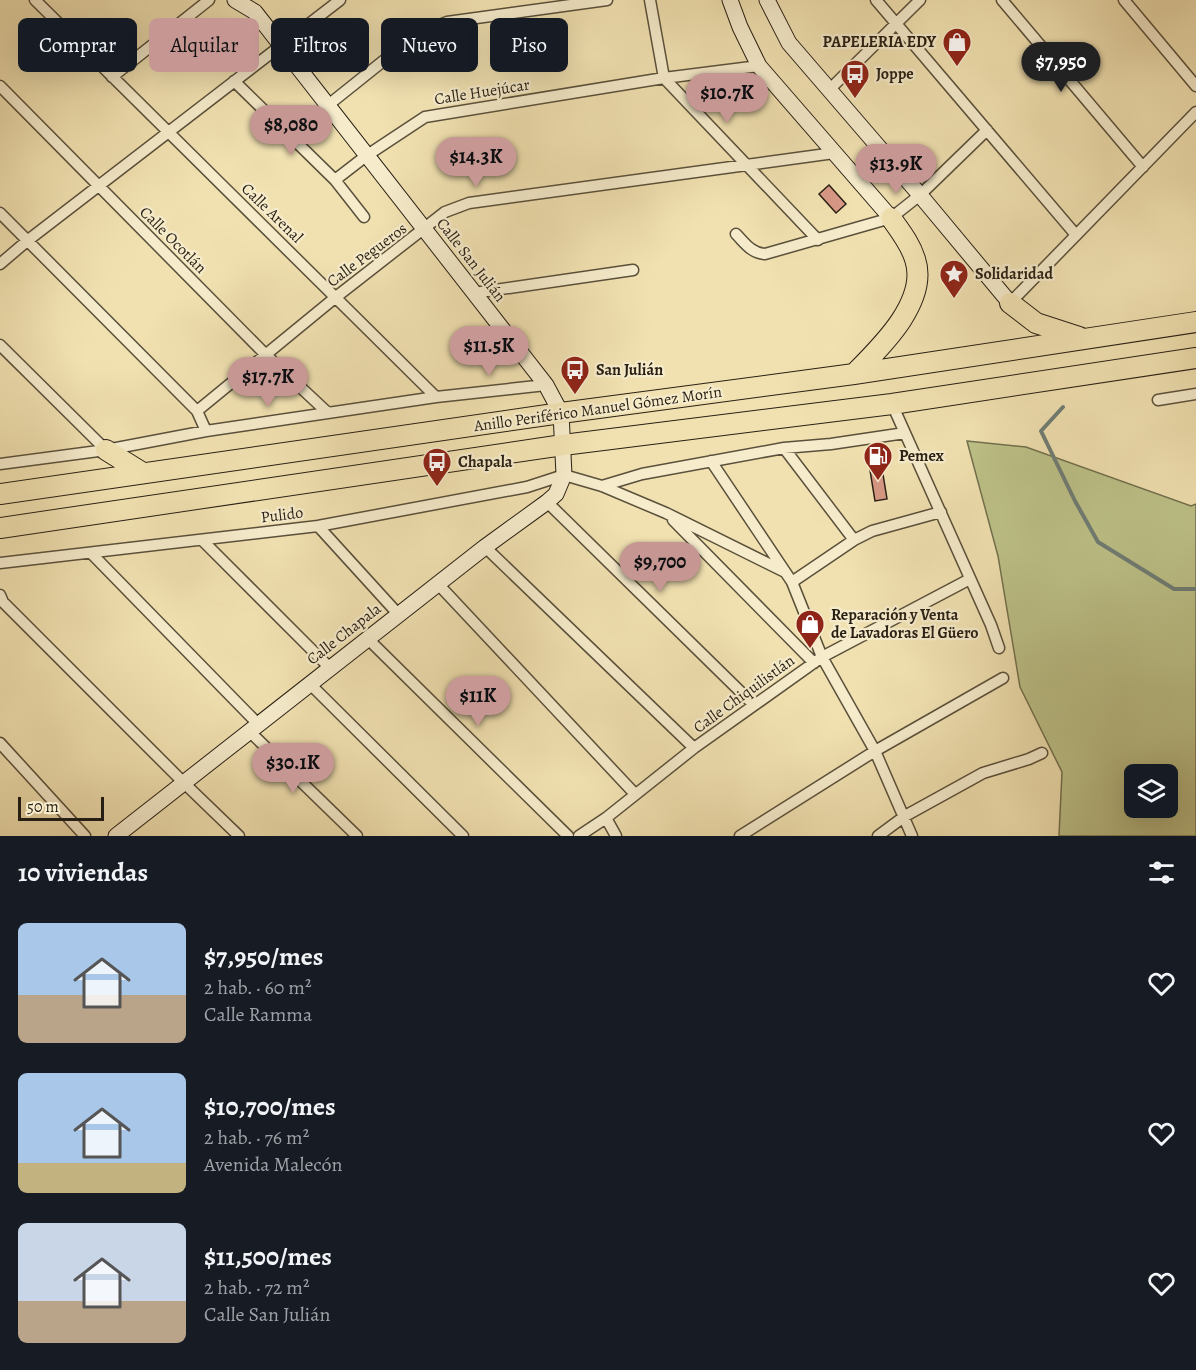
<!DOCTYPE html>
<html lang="es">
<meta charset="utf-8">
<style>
:root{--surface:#171b24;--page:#20242c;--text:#f1f3f6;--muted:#9ea1a6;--accent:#c59692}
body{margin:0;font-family:Alegreya,serif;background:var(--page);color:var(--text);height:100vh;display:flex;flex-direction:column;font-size:22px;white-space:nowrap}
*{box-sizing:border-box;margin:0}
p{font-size:20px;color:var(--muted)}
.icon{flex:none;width:33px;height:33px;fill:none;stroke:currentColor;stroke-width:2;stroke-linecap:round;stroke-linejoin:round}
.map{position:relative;height:836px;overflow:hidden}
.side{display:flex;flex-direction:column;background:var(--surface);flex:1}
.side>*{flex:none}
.banner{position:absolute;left:18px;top:18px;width:600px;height:54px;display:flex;gap:12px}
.buttons{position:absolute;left:1124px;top:764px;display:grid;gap:12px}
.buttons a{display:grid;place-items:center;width:54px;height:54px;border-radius:9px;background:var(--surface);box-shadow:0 6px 24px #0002;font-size:30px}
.scale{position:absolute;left:18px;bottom:15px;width:86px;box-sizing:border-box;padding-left:6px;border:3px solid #281f14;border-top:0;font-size:16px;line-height:21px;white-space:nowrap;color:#281f14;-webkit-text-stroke:4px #f6eccc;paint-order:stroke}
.price{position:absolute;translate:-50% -51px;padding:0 14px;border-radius:21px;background:var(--accent);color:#111;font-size:20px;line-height:39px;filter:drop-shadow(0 2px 3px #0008)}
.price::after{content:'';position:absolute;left:50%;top:36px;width:18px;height:14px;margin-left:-9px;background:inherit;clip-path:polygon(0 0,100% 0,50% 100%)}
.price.selected{background:#222;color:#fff}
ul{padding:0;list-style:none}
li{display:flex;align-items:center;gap:18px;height:150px;padding:0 18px}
li span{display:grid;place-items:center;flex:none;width:168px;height:120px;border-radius:9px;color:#555}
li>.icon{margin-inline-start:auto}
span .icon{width:72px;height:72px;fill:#fffc;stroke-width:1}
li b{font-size:26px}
h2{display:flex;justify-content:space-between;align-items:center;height:72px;padding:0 18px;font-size:26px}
.pill{padding:0 21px;border-radius:9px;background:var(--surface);box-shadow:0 6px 24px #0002;font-size:21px;line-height:54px}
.pill.selected{background:var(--accent);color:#111}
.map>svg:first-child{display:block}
.green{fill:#bdc289;stroke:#72704e;stroke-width:1.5;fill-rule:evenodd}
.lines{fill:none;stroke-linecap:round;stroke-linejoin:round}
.stream{stroke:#6f7d75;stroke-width:4}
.building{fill:#d89986;stroke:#281f14;stroke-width:1.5}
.street-casing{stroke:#5a503b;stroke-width:13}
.secondary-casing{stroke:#281f14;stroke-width:17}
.highway-casing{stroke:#281f14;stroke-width:22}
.street{stroke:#f6eccc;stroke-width:10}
.secondary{stroke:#f6eccc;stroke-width:15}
.highway{stroke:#f1e1b1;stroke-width:20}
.labels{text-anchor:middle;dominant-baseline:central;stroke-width:4.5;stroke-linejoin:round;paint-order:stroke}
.poi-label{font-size:16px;font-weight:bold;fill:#281f14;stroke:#f6eccc;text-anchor:start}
.street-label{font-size:16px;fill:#281f14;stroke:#f6eccc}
</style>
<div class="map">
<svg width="1196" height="836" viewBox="0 0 1196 836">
<rect width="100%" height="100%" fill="#f1e1b1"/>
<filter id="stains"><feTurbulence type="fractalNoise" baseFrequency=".00333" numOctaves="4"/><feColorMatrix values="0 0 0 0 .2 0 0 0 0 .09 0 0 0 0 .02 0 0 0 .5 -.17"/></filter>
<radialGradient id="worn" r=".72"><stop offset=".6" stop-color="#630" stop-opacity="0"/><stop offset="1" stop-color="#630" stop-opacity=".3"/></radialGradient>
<path class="green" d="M967,441L1026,447L1191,506L1196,504V836H1059L1062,772L1020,687L998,556ZM1134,774H1167V807H1134Z"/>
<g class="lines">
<path class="stream" d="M1063,407L1041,431L1075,501L1098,542L1174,589H1196"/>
</g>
<path class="building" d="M829,185L846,204L836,213L819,194Z
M881,462L887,499L875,501L869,464Z"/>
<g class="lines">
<g class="street-casing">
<path id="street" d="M35,0L436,397
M650,0L664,78L818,240
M876,0L1076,235
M1002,0L1143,167
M1124,0L1196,86
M112,77L209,0
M234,81L335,180L364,217
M0,86L266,355L328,413
M829,90L920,0
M327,106L417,34L447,22L607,0
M335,180L366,156L425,117L664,78L759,66
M0,213L197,411L206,431
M736,234C745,243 751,253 765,254L891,218L920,195L987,130
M0,264L27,241L340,0
M474,293L633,270
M1010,303L1196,112
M0,345L106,450
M1158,400L1196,394
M892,404L991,625L999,648
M197,411L336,297L445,212L469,203L834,153
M784,448L854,540
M711,461L792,582L822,657L875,751L912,836
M0,464L106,450L206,431L436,397L546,385
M602,486L642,474L784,448L831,444L905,433
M547,502L754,705
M673,520L814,663
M318,526L399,615
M202,540L330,668
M485,547L694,748
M91,553L258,724
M0,563L318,526L527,487L564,475L602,486L666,513L783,571
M792,582L854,540L872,531L941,512
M438,584L635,794
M0,595L3,602L183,782L239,836
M368,639L568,836
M310,684L463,836
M249,731L357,836
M0,743L85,836
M606,818L616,836
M579,836L606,818L694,748L822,657L970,579
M740,836L875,751L1003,678
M878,836L905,816L983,773L1029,759L1042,753"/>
</g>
<g class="secondary-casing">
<path id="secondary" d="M730,0L740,27L759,66L891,218
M767,0L789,43L920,195L1010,303
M116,836L485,547L547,502L556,494L564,475L561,413L546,385L255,12L235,0"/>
</g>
<g class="highway-casing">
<path id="highway" d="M1010,303L1036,323L1079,337
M854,374C881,347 929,301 915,259C910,243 900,231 891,218
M106,450L143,473
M0,494L561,413L854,374L1196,322
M0,528L563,445L892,404L1196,358"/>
</g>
<use href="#street" class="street"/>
<use href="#secondary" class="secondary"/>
<use href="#highway" class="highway"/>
</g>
<defs>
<g id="shop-pin" transform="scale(1.5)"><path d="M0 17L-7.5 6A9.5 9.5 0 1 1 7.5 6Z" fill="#8f2418" stroke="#f6eccc"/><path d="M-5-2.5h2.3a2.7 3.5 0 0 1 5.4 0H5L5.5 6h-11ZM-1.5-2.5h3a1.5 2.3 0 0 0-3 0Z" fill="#fff"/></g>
<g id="bus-pin" transform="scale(1.5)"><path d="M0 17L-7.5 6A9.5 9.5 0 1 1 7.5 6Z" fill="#8f2418" stroke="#f6eccc"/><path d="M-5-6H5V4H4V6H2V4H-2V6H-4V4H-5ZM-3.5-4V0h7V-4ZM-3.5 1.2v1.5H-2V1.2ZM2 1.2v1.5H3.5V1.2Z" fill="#fff"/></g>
<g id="sight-pin" transform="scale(1.5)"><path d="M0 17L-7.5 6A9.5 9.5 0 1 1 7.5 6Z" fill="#8f2418" stroke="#f6eccc"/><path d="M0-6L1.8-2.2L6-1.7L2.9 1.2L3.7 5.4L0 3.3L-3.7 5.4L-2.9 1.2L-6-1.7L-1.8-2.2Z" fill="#fff"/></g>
<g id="fuel-pin" transform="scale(1.5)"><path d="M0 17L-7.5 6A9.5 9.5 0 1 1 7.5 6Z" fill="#8f2418" stroke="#f6eccc"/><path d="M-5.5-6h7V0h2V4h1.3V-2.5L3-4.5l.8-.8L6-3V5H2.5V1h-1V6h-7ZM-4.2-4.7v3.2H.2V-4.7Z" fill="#fff"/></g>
</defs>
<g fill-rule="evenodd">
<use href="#shop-pin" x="957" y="42"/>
<use href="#bus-pin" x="855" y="74"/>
<use href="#sight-pin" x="954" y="274"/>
<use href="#bus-pin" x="575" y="370"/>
<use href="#fuel-pin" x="878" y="456"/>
<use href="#bus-pin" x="437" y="462"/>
<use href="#shop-pin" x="810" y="624"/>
</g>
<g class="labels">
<g class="poi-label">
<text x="936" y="42" text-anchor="end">PAPELERIA EDY</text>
<text x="876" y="74">Joppe</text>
<text x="975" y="274">Solidaridad</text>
<text x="596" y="370">San Julián</text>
<text x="899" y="456">Pemex</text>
<text x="458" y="462">Chapala</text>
<text x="831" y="615">Reparación y Venta<tspan x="831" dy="18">de Lavadoras El Güero</tspan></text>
</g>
<g class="street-label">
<text transform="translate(482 92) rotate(-9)">Calle Huejúcar</text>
<text transform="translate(272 213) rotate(44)">Calle Arenal</text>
<text transform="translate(173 240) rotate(45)">Calle Ocotlán</text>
<text transform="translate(367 255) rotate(-37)">Calle Pegueros</text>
<text transform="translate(471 260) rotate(52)">Calle San Julián</text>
<text transform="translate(598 409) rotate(-8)">Anillo Periférico Manuel Gómez Morín</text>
<text transform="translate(282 515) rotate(-7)">Pulido</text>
<text transform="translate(344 634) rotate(-38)">Calle Chapala</text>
<text transform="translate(744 694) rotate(-36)">Calle Chiquilistlán</text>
</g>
</g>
<rect width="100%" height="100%" filter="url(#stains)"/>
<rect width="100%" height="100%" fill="url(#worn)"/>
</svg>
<div class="buttons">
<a><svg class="icon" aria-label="layers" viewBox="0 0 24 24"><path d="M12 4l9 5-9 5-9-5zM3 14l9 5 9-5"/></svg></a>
</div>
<div class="scale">50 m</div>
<b class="price selected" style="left:1061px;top:93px">$7,950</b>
<b class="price" style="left:727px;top:124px">$10.7K</b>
<b class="price" style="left:291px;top:156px">$8,080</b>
<b class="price" style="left:476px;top:188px">$14.3K</b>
<b class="price" style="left:896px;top:195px">$13.9K</b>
<b class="price" style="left:489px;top:377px">$11.5K</b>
<b class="price" style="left:268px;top:408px">$17.7K</b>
<b class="price" style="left:660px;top:593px">$9,700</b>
<b class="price" style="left:478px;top:727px">$11K</b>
<b class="price" style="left:293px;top:794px">$30.1K</b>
<div class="banner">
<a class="pill">Comprar</a>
<a class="pill selected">Alquilar</a>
<a class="pill">Filtros</a>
<a class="pill">Nuevo</a>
<a class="pill">Piso</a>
</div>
</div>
<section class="side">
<h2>10 viviendas<svg class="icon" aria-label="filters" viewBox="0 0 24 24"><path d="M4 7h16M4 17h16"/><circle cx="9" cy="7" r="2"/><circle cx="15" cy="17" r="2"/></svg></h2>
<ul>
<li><span style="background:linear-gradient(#a9c7e8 60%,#b9a48a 0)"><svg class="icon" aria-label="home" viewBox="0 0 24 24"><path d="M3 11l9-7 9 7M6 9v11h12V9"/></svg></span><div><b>$7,950/mes</b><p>2 hab. · 60 m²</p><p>Calle Ramma</p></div><svg class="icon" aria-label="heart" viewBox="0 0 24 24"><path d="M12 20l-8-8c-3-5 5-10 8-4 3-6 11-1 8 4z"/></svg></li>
<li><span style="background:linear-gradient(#a9c7e8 75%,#c2b280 0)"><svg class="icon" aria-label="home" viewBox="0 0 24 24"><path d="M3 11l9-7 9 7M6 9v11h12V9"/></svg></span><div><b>$10,700/mes</b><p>2 hab. · 76 m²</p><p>Avenida Malecón</p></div><svg class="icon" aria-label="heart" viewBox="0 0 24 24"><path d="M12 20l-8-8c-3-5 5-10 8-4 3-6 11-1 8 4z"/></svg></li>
<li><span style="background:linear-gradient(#c9d6e8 65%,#b9a48a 0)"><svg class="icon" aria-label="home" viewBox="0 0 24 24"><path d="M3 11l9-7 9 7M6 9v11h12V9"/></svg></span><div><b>$11,500/mes</b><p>2 hab. · 72 m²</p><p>Calle San Julián</p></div><svg class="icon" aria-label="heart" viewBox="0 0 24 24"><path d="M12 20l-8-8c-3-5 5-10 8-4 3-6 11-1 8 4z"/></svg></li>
</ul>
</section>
